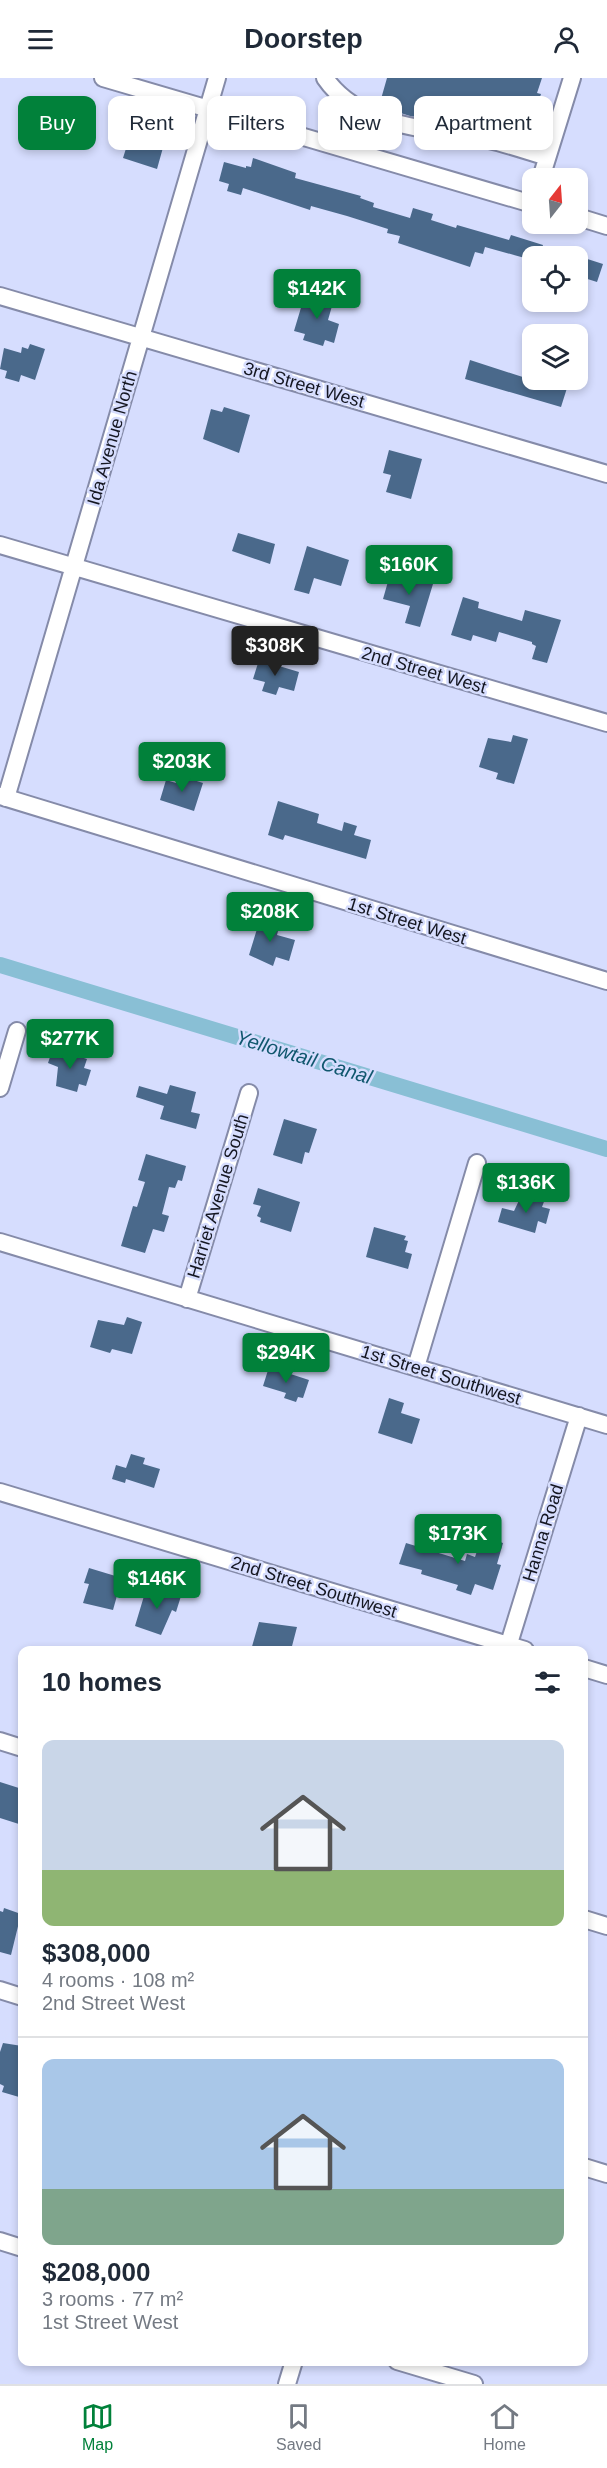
<!DOCTYPE html>
<meta charset="utf-8">
<style>
:root{--surface:#fff;--page:#f2f2f3;--text:#1f2937;--muted:#747a83;--line:#e0e1e3;--accent:#01813a}
body{margin:0;font-family:Arial,sans-serif;background:var(--page);color:var(--text);height:100vh;display:flex;flex-direction:column;font-size:22px;white-space:nowrap}
*{box-sizing:border-box;margin:0}
p{font-size:20px;color:var(--muted)}
.icon{flex:none;width:33px;height:33px;fill:none;stroke:currentColor;stroke-width:2;stroke-linecap:round;stroke-linejoin:round}
.map{position:relative;flex:1;overflow:hidden}
.drawer{position:absolute;left:18px;top:1568px;width:570px;height:720px;display:flex;flex-direction:column;background:var(--surface);border-radius:12px;box-shadow:0 3px 9px #0003}
.drawer>*{flex:none}
.top-card{position:absolute;left:18px;top:18px;width:572px;height:54px;display:flex;gap:12px}
.needle{width:39px;rotate:17deg}
.tools{position:absolute;left:522px;top:90px;display:grid;gap:12px}
.tools a{display:grid;place-items:center;width:66px;height:66px;border-radius:12px;background:var(--surface);box-shadow:0 3px 9px #0003;font-size:30px}
.price{position:absolute;translate:-50% -51px;padding:0 14px;border-radius:6px;background:var(--accent);color:#fff;font-size:20px;line-height:39px;filter:drop-shadow(0 2px 3px #0008)}
.price::after{content:'';position:absolute;left:50%;top:36px;width:18px;height:14px;margin-left:-9px;background:inherit;clip-path:polygon(0 0,100% 0,50% 100%)}
.price.current{background:#222;color:#fff}
ul{padding:0;list-style:none}
li{display:grid;align-content:center;gap:12px;height:318px;padding:0 24px}
li+li{border-top:2px solid var(--line)}
li span{display:grid;place-items:center;height:186px;border-radius:12px;color:#555}
li>.icon{margin-inline-start:auto}
span .icon{width:108px;height:108px;fill:#fffc;stroke-width:1}
li b{font-size:26px}
h2{display:flex;justify-content:space-between;align-items:center;height:72px;padding:0 24px;font-size:26px}
.pill{padding:0 21px;border-radius:12px;background:var(--surface);box-shadow:0 3px 9px #0003;font-size:21px;line-height:54px}
.pill.current{background:var(--accent);color:#fff}
header{display:flex;justify-content:space-between;align-items:center;height:78px;padding:0 24px;background:var(--surface);font-size:27px;font-weight:600}
.tabs{display:flex;justify-content:space-around;align-items:center;height:84px;border-top:2px solid var(--line);background:var(--surface);font-size:16px;color:var(--muted)}
.tabs a{display:grid;justify-items:center;gap:3px}
.tabs .current{color:var(--accent)}
.map>svg:first-child{display:block}
.lines{fill:none;stroke-linecap:round;stroke-linejoin:round}
.canal{stroke:#89bfd5;stroke-width:16}
.building{fill:#4a698b}
.minor-casing{stroke:#858ba9;stroke-width:20}
.minor{stroke:#fff;stroke-width:16}
.labels{text-anchor:middle;dominant-baseline:central;stroke-width:5;stroke-linejoin:round;paint-order:stroke}
.street-label{font-size:18px;fill:#151722;stroke:#d6ddfe}
.water-label{font-size:20px;font-style:italic;fill:#10576e;stroke:#d6ddfe}
</style>
<header><svg class="icon" aria-label="menu" viewBox="0 0 24 24"><path d="M4 6h16M4 12h16M4 18h16"/></svg>Doorstep<svg class="icon" aria-label="person" viewBox="0 0 24 24"><circle cx="12" cy="8" r="4"/><path d="M4 21q1-7 8-7t8 7"/></svg></header>
<div class="map">
<svg width="607" height="2306" viewBox="0 0 607 2306">
<rect width="100%" height="100%" fill="#d6ddfe"/>
<g class="lines">
<path class="canal" d="M0,887L607,1071"/>
</g>
<path class="building" d="M387,0H542L537,15L541,16L537,28L534,27L525,57L447,34L444,43L410,38L379,28Z
M134,45L149,50L146,60L164,66L157,91L123,80Z
M253,80L296,95L295,100L361,118L360,120L374,125L373,129L410,140L413,130L433,136L431,142L456,150L457,147L509,162L511,157L543,167L540,178H532V182L485,169L483,176L475,174L470,189L398,165L400,158L387,155L388,151L347,138L311,128L310,132L243,110L241,117L227,113L229,106L219,103L224,84L246,90V88L251,89Z
M578,178L603,186L597,204L578,198Z
M306,213L334,221L328,242L339,246L334,265L325,262L323,268L303,262L305,256L294,253Z
M30,266L45,271L35,302L21,297L19,304L5,300L7,293L0,291L4,270L21,275L22,269L28,271Z
M470,282L532,302H550L549,305L567,310L561,329L465,301Z
M224,329L250,337L239,375L203,361L211,331L222,334Z
M389,372L422,381L411,421L386,414L391,397L383,395Z
M238,455L275,466L270,486L232,473Z
M307,468L349,482L341,508L314,500L309,516L294,512Z
M391,493L433,506L420,549L405,545L410,528L383,521Z
M463,519L479,524L478,530L522,543L525,532L561,542L547,585L532,581L536,568L532,566V564L499,554L496,564L473,557L471,563L451,557Z
M259,582L299,594L294,613L279,609L276,617L262,613L265,604L253,601Z
M513,657L528,661L514,706L496,701L498,695L479,689L488,660L511,664Z
M178,697L203,705L194,733L160,722L166,702L176,705Z
M278,723L319,736L317,745L342,753L344,744L357,748L354,757L371,762L366,781L285,757L283,762L268,757Z
M261,838L276,843L273,851L278,853L277,857L295,862L289,883L276,879L273,888L249,877Z
M53,970L87,981L84,990L91,992L86,1008L79,1006L77,1014L56,1008L58,989L48,985Z
M170,1007L196,1014L191,1034L200,1036L196,1051L160,1041L164,1028L136,1019L139,1008L167,1016Z
M284,1041L317,1051L309,1075L305,1074L302,1086L273,1077Z
M146,1076L186,1088L182,1103L178,1102L175,1110L169,1109L162,1136L169,1138L164,1154L153,1151L145,1175L121,1168L133,1128L137,1129L145,1104L138,1102Z
M258,1110L300,1124L291,1154L260,1144L261,1140L257,1138L261,1128L253,1126Z
M523,1114L545,1121L542,1129L550,1131L546,1146L538,1143L535,1155L498,1144L502,1130L514,1133Z
M374,1149L406,1158L404,1162L408,1163L405,1174L412,1176L408,1191L366,1179Z
M127,1239L142,1244L132,1276L112,1271L110,1275L90,1269L98,1242L124,1247Z
M269,1289L309,1302L303,1320L298,1319L296,1324L284,1320L286,1315L263,1308Z
M389,1320L404,1325L401,1335L420,1341L412,1366L378,1355Z
M131,1376L145,1380L143,1386L160,1391L154,1410L126,1401L125,1405L112,1401L116,1387L126,1390Z
M482,1458L503,1465L497,1486L501,1487L493,1512L475,1506L471,1517L456,1512L458,1507L421,1496L422,1492L399,1486L406,1465L465,1483L467,1476L475,1479Z
M89,1490L122,1500L113,1532L83,1525L89,1506L84,1505Z
M147,1508L181,1518L176,1534L172,1532L161,1557L135,1548Z
M259,1544L297,1549L291,1572H251Z
M0,1704L22,1711V1747L0,1740Z
M4,1830L21,1836L11,1877L0,1874V1833L3,1834Z
M3,1965L22,1968V2006L19,2019L2,2014L4,2008L0,2006V1974Z"/>
<g class="lines">
<g class="minor-casing">
<path id="minor" d="M103,0L532,126
M325,0C356,45 416,50 466,57C493,61 521,71 547,79
M541,100L572,0
M578,139L607,148
M0,218L607,396
M0,467L607,645
M0,718L607,903
M6,720L217,0
M0,1010L17,953
M0,1164L607,1347
M187,1221L249,1015
M416,1289L477,1085
M0,1414L525,1572
M507,1572L579,1338
M584,1590L607,1597
M0,1663L22,1670
M584,1841L607,1848
M0,1912L22,1919
M584,2089L607,2096
M0,2163L22,2170
M397,2283L474,2306
M287,2306L294,2283"/>
</g>
<use href="#minor" class="minor"/>
</g>
<g class="labels">
<g class="street-label">
<text transform="translate(304 307) rotate(16)">3rd Street West</text>
<text transform="translate(112 360) rotate(-74)">Ida Avenue North</text>
<text transform="translate(424 592) rotate(16)">2nd Street West</text>
<text transform="translate(407 843) rotate(17)">1st Street West</text>
<text transform="translate(218 1118) rotate(-73)">Harriet Avenue South</text>
<text transform="translate(441 1297) rotate(17)">1st Street Southwest</text>
<text transform="translate(543 1455) rotate(-73)">Hanna Road</text>
<text transform="translate(314 1509) rotate(17)">2nd Street Southwest</text>
</g>
<g class="water-label">
<text transform="translate(304 979) rotate(17)">Yellowtail Canal</text>
</g>
</g>
</svg>
<div class="tools">
<a><svg class="needle" viewBox="-14 -14 28 28"><path d="M0-13l5 13h-10z" fill="#e53935"/><path d="M0 13l5-13h-10z" fill="#747a83"/></svg></a>
<a><svg class="icon" aria-label="locate" viewBox="0 0 24 24"><circle cx="12" cy="12" r="6"/><path d="M12 2v4M12 18v4M2 12h4M18 12h4"/></svg></a>
<a><svg class="icon" aria-label="layers" viewBox="0 0 24 24"><path d="M12 4l9 5-9 5-9-5zM3 14l9 5 9-5"/></svg></a>
</div>
<b class="price" style="left:317px;top:242px">$142K</b>
<b class="price" style="left:409px;top:518px">$160K</b>
<b class="price current" style="left:275px;top:599px">$308K</b>
<b class="price" style="left:182px;top:715px">$203K</b>
<b class="price" style="left:270px;top:865px">$208K</b>
<b class="price" style="left:70px;top:992px">$277K</b>
<b class="price" style="left:526px;top:1136px">$136K</b>
<b class="price" style="left:286px;top:1306px">$294K</b>
<b class="price" style="left:458px;top:1487px">$173K</b>
<b class="price" style="left:157px;top:1532px">$146K</b>
<div class="top-card">
<a class="pill current">Buy</a>
<a class="pill">Rent</a>
<a class="pill">Filters</a>
<a class="pill">New</a>
<a class="pill">Apartment</a>
</div>
<section class="drawer">
<h2>10 homes<svg class="icon" aria-label="filters" viewBox="0 0 24 24"><path d="M4 7h16M4 17h16"/><circle cx="9" cy="7" r="2"/><circle cx="15" cy="17" r="2"/></svg></h2>
<ul>
<li><span style="background:linear-gradient(#c9d6e8 70%,#8fb573 0)"><svg class="icon" aria-label="home" viewBox="0 0 24 24"><path d="M3 11l9-7 9 7M6 9v11h12V9"/></svg></span><div><b>$308,000</b><p>4 rooms · 108 m²</p><p>2nd Street West</p></div></li>
<li><span style="background:linear-gradient(#a9c7e8 70%,#7fa58c 0)"><svg class="icon" aria-label="home" viewBox="0 0 24 24"><path d="M3 11l9-7 9 7M6 9v11h12V9"/></svg></span><div><b>$208,000</b><p>3 rooms · 77 m²</p><p>1st Street West</p></div></li>
</ul>
</section>
</div>
<nav class="tabs">
<a class="current"><svg class="icon" aria-label="map" viewBox="0 0 24 24"><path d="M3 6l6-2 6 2 6-2v14l-6 2-6-2-6 2zM9 4v14M15 6v14"/></svg>Map</a>
<a><svg class="icon" aria-label="saved" viewBox="0 0 24 24"><path d="M7 4h10v16l-5-4-5 4z"/></svg>Saved</a>
<a><svg class="icon" aria-label="home" viewBox="0 0 24 24"><path d="M3 11l9-7 9 7M6 9v11h12V9"/></svg>Home</a>
</nav>
